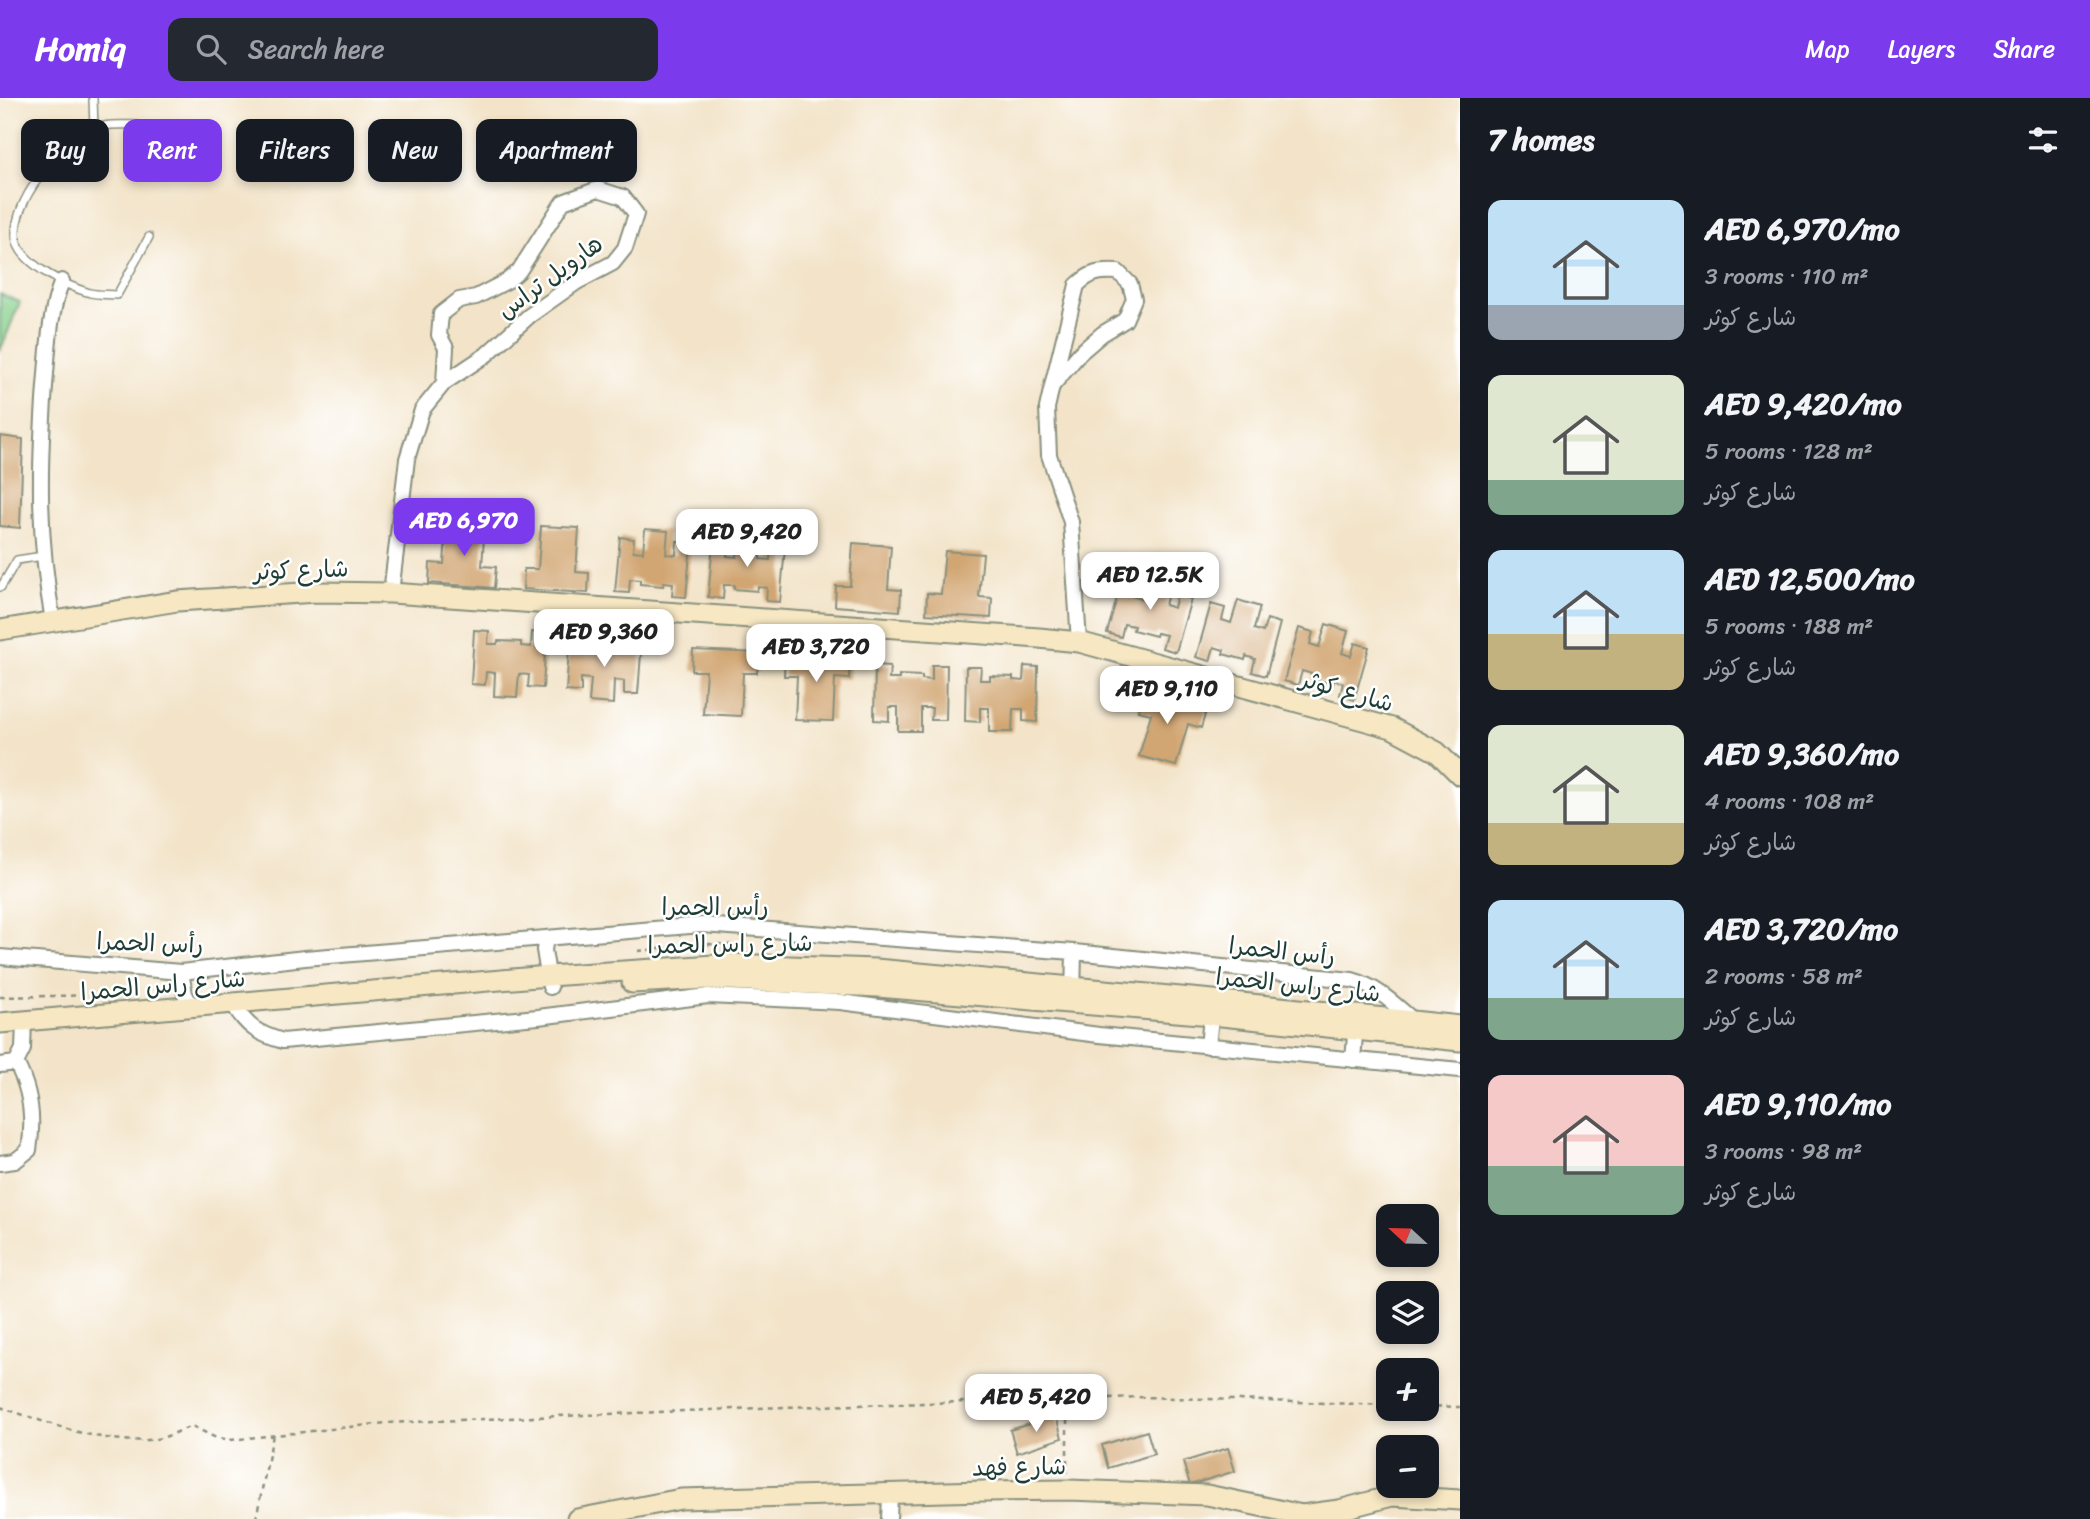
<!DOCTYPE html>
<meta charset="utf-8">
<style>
:root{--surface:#171b24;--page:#242831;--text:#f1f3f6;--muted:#9ea1a6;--accent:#7c3aed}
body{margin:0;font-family:Sriracha,"Playpen Sans Arabic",sans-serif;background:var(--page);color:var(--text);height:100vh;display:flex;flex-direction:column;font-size:26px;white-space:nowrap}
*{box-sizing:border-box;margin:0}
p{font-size:23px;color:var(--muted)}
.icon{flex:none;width:38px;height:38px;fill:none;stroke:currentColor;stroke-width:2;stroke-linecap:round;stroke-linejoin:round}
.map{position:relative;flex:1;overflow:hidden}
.drawer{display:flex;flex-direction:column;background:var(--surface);width:630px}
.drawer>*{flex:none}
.top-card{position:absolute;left:21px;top:21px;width:665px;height:63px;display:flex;gap:14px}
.needle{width:46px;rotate:292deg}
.buttons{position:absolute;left:1376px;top:1106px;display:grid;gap:14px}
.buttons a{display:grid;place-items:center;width:63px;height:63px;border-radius:14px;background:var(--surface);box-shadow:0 4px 10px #0003;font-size:35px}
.price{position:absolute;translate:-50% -60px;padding:0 16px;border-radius:14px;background:#fff;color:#222;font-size:23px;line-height:46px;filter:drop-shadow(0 2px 4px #0008)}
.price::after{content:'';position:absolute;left:50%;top:42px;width:21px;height:16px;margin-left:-10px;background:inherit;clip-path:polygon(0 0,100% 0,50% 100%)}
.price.active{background:var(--accent);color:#fff}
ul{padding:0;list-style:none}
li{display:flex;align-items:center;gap:21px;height:175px;padding:0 28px}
li span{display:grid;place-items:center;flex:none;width:196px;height:140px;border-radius:14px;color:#555}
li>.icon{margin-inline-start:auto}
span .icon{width:84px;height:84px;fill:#fffc;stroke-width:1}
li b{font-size:30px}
h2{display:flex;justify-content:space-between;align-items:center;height:84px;padding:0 28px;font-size:30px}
.pill{padding:0 24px;border-radius:14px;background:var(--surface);box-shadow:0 4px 10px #0003;font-size:24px;line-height:63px}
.pill.active{background:var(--accent);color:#fff}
header{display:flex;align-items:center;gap:42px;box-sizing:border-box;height:98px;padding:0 35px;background:var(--accent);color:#fff}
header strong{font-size:33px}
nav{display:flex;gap:38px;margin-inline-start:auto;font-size:24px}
.search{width:490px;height:63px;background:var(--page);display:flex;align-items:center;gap:18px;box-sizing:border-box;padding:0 24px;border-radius:14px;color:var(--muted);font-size:26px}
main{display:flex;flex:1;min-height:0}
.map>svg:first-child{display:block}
.green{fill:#84cd89;stroke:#52855e;stroke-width:2}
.building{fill:#d1a672}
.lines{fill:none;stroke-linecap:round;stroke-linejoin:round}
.lane-casing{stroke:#89907e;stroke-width:10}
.street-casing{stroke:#89907e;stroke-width:18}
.secondary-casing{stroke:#89907e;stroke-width:23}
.path{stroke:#89907e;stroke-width:2.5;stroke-dasharray:5 5;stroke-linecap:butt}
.lane{stroke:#fff;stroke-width:7}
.street{stroke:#fff;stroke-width:14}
.secondary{stroke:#f7e8c3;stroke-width:19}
.labels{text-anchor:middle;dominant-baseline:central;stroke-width:5;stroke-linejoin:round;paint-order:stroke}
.street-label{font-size:24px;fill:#1f3d34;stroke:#fff}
</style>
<header>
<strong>Homiq</strong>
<div class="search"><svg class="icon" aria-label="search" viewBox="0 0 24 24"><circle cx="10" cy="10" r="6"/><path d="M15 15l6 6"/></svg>Search here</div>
<nav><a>Map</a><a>Layers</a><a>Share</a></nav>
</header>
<main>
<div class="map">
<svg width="1460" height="1421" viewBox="0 0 1460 1421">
<rect width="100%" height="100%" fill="#fff"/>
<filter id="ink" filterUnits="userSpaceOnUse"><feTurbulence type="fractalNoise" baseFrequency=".0143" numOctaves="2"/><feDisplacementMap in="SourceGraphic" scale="14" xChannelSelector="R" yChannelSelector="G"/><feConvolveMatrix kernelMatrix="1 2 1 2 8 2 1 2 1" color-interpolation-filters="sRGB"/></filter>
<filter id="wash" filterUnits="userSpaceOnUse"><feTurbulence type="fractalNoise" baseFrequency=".00686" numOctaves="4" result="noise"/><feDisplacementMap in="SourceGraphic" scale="28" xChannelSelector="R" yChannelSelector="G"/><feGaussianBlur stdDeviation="1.57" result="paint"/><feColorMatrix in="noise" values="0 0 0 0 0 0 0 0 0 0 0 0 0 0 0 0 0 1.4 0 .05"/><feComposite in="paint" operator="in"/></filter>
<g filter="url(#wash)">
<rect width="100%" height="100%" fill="#f3e4c9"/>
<path class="green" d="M0,196L20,204L0,253Z"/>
<g id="blocks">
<path class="building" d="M0,338L23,341L20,430L0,428Z
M447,422L485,425L482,468L496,469L494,490L429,485L430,465L444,466Z
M541,428L579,430L576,474L589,475L588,495L523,491L524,471H538Z
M645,431L668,433L666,456L676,457L677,443L691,445L686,499L672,498L673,485L664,484L663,488L640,486V482L630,481L629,495L615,494L620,439L634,441L633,453L643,454Z
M739,436L762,438L760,461L770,462L771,449L785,450L780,504L766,503L767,490L758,489L757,493L734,491V487H724L723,501L708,499L713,445L728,446L727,458L737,459Z
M853,445L891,448L888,491L901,492L900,513L835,508L836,488H850Z
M945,453L983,456L979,499L992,500L991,520L926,516L927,495L941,496Z
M1148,479L1171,485L1165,507L1174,510L1177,497L1191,501L1176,554L1162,550L1166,537L1157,535L1156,538L1133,532L1134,528L1124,526L1121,539L1107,535L1122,482L1136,486L1132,498L1142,501Z
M1238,502L1260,509L1254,531L1263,534L1267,521L1280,525L1266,578L1252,574L1255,561L1246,558L1245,562L1223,556L1224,552L1214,549L1210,563L1196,559L1211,506L1225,510L1222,522L1231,525Z
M1326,526L1348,533L1342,555L1351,558L1355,545L1369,549L1354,602L1340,597L1343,585L1334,582L1333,586L1311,580L1312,576L1302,573L1298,587L1284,583L1299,530L1313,534L1310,546L1319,549Z
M474,532L489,533L488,546H497L498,543L521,544V548L531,549L532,534L546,535L543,590L528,589L529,577L519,576L517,599L494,598L495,575L486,574L485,587L471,586Z
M570,538L584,539L583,552L593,553V549L616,551V554L626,555L627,541L642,542L638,596H624V583L614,582L613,606L589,604L591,581L581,580V594L566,593Z
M693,552L758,555L757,575H743L741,618L703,616L706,573H692Z
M785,557L850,560L849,581L835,580L833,623L795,622L797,578H784Z
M875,567L890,568L889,581H899V577L922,578V581L932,582V567H947L946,622H931L932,610H921V633H898V609H889V623L874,622Z
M1024,568L1038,569L1037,624L1023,623V611H1013L1012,634H989V610H980V624L965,623L966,569H981L980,582H990V578L1013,579V582L1023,583Z
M1143,593L1207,610L1201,630L1188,626L1176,668L1139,658L1151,616L1138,613Z
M1056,1318L1062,1340L1017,1355L1010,1332Z
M1147,1333L1154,1356L1108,1370L1102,1347Z
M1228,1350L1235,1373L1190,1387L1183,1364Z"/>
</g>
</g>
<g filter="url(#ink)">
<use href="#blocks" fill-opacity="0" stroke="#89907e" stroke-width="2"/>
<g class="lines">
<g class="lane-casing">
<path id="lane" d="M93,0L94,31
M137,27C123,27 108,25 95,31C61,44 8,106 17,144C23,167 69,189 90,195C98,197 108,196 117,197L149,139
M1,489L17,462L43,458"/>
</g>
<g class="street-casing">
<path id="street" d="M1052,288L1077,187C1091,174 1099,173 1118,174L1130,186L1134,201L1125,222L1102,236L1080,255L1052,288L1047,310L1049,357L1071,424L1079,544
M391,495L407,361L422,312L444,285L486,257L529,218L577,184L613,165L625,150L636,116L623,99L598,91L563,104L519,173L507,183L476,199L459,202L441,216L439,237L446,250L444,285
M53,523C38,440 39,371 45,288C48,254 49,215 62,183
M546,840L544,852L550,889
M0,859L181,874L305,860L702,827L1074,854L1352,882C1378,889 1394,906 1414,923
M181,874L185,896L192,909
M1073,899L1074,854
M233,906C247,929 258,936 283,943L538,919L708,898L840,904L1099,937L1460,972
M1208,948L1212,910
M1353,962L1356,925
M16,965L23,951L24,923
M0,967L16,965
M0,1065L15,1063L29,1052C34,1022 31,992 16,965
M889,1421L890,1397"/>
</g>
<g class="secondary-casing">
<path id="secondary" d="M0,532L177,503L317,494L391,495L1039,540L1079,544L1392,630L1437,654L1460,677
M632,885L709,881L878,889L1212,917L1460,943
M0,925L548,878L730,866L876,871L1213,902L1460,928
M577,1421L681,1401L984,1393L1068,1392L1207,1397L1302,1417L1339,1412L1392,1398L1460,1402"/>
</g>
<path class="path" d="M638,853L709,846L733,847
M0,899L102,897
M1067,1301V1375
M1426,1308L1460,1309
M0,1309C46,1324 107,1349 156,1341C168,1339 181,1332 192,1328L214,1339L230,1342L386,1325L784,1309L1144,1299L1388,1307
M256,1421L273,1337"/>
<use href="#lane" class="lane"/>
<use href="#street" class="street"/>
<use href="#secondary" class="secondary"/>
</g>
</g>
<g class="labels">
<g class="street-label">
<text transform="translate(550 179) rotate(-36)">هارويل تراس</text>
<text transform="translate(301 472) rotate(-2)">شارع كوثر</text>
<text transform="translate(1347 593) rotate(16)">شارع كوثر</text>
<text x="715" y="809">رأس الحمرا</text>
<text transform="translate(150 845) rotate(2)">رأس الحمرا</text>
<text transform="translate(730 846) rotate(-1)">شارع راس الحمرا</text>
<text transform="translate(1282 853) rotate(6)">رأس الحمرا</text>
<text transform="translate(163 887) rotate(-5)">شارع راس الحمرا</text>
<text transform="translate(1298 887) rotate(6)">شارع راس الحمرا</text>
<text transform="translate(1019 1369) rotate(-1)">شارع فهد</text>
</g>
</g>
</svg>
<div class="buttons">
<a><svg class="needle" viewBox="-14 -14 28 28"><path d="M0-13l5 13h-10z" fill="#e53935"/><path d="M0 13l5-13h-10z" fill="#9ea1a6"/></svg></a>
<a><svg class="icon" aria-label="layers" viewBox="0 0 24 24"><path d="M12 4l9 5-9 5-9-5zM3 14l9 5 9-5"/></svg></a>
<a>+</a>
<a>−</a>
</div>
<b class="price active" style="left:464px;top:460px">AED 6,970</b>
<b class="price" style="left:747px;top:471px">AED 9,420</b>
<b class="price" style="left:1150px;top:514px">AED 12.5K</b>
<b class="price" style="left:604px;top:571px">AED 9,360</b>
<b class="price" style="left:816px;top:586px">AED 3,720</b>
<b class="price" style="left:1167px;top:628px">AED 9,110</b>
<b class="price" style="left:1036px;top:1336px">AED 5,420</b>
<div class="top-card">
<a class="pill">Buy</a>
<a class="pill active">Rent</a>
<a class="pill">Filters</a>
<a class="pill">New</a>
<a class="pill">Apartment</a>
</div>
</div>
<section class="drawer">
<h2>7 homes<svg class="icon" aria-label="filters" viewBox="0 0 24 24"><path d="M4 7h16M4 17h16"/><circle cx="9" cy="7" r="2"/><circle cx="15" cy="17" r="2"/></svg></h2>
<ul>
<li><span style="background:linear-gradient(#bfe0f5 75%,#9aa5b1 0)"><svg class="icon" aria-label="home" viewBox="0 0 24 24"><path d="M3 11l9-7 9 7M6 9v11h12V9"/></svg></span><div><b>AED 6,970/mo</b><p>3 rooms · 110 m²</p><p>شارع كوثر</p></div></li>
<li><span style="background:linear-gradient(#dfe7d0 75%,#7fa58c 0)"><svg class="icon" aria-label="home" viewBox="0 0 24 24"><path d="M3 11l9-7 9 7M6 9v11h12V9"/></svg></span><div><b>AED 9,420/mo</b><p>5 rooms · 128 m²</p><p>شارع كوثر</p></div></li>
<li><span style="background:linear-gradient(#bfe0f5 60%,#c2b280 0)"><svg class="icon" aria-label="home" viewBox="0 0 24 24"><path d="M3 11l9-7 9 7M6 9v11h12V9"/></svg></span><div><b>AED 12,500/mo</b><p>5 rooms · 188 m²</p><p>شارع كوثر</p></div></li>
<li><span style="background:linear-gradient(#dfe7d0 70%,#c2b280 0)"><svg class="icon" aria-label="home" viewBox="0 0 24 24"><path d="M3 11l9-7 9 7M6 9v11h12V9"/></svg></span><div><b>AED 9,360/mo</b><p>4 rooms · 108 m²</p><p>شارع كوثر</p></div></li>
<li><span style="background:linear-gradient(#bfe0f5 70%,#7fa58c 0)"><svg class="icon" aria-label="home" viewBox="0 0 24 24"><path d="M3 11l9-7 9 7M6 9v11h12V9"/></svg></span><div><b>AED 3,720/mo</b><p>2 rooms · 58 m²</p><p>شارع كوثر</p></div></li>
<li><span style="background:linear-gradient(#f6c9c9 65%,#7fa58c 0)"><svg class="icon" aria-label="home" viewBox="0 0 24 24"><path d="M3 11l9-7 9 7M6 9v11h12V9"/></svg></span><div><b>AED 9,110/mo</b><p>3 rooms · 98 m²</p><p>شارع كوثر</p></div></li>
</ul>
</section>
</main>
